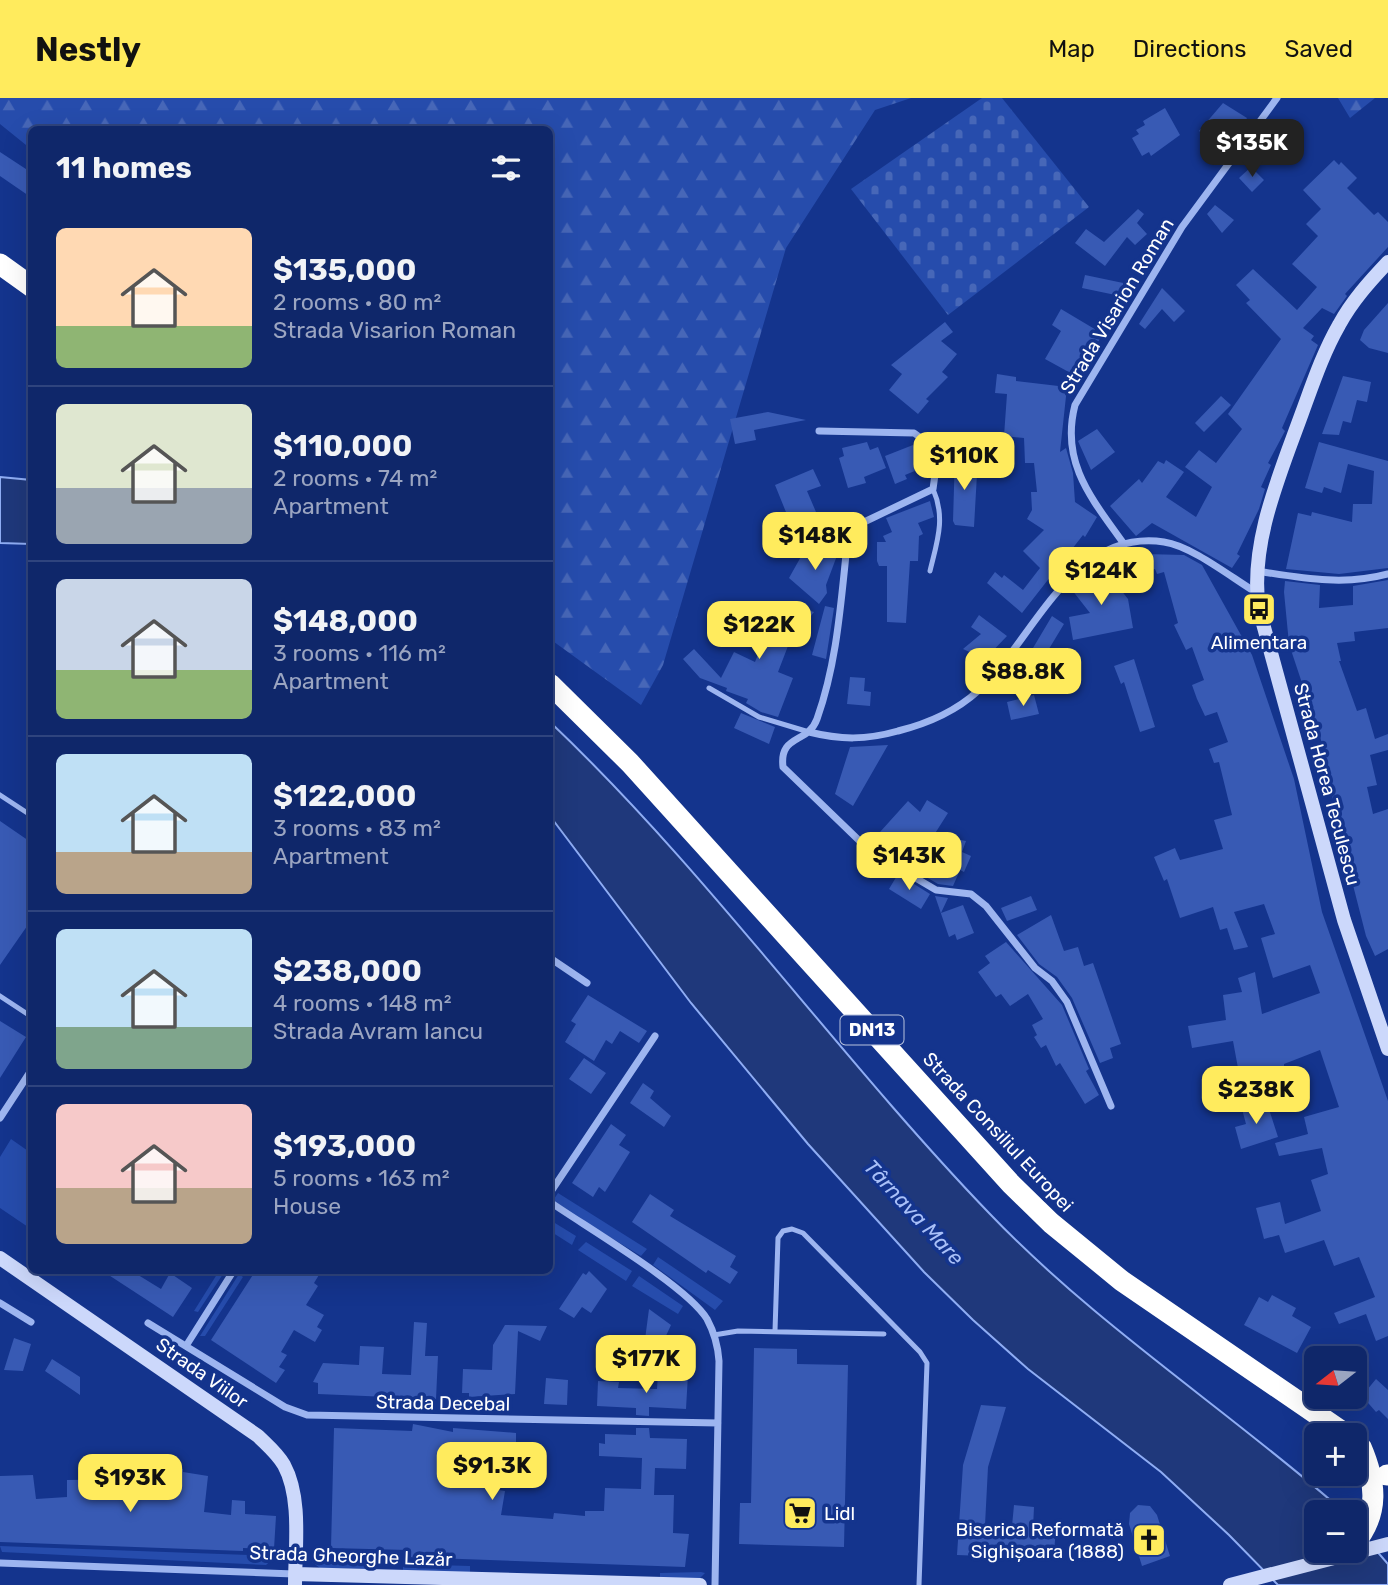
<!DOCTYPE html>
<meta charset="utf-8">
<style>
:root{--surface:#0f276a;--page:#182f70;--text:#f1f3f6;--muted:#9ba5c1;--line:#2f447e;--accent:#ffeb5d}
body{margin:0;font-family:Rubik,sans-serif;background:var(--page);color:var(--text);height:100vh;display:flex;flex-direction:column;font-size:26px;white-space:nowrap}
*{box-sizing:border-box;margin:0}
p{font-size:23px;color:var(--muted)}
.icon{flex:none;width:38px;height:38px;fill:none;stroke:currentColor;stroke-width:2;stroke-linecap:round;stroke-linejoin:round}
.map{position:relative;flex:1;overflow:hidden}
.side{position:absolute;left:28px;top:28px;width:525px;height:1148px;display:flex;flex-direction:column;background:var(--surface);border-radius:10px;box-shadow:0 7px 28px #0002,0 0 0 2px var(--line)}
.side>*{flex:none}
.needle{width:46px;rotate:253deg}
.buttons{position:absolute;left:1304px;top:1248px;display:grid;gap:14px}
.buttons a{display:grid;place-items:center;width:63px;height:63px;border-radius:10px;background:var(--surface);box-shadow:0 7px 28px #0002,0 0 0 2px var(--line);font-size:35px}
.price{position:absolute;translate:-50% -60px;padding:0 16px;border-radius:14px;background:var(--accent);color:#111;font-size:23px;line-height:46px;filter:drop-shadow(0 2px 4px #0008)}
.price::after{content:'';position:absolute;left:50%;top:42px;width:21px;height:16px;margin-left:-10px;background:inherit;clip-path:polygon(0 0,100% 0,50% 100%)}
.price.active{background:#222;color:#fff}
ul{padding:0;list-style:none}
li{display:flex;align-items:center;gap:21px;height:175px;padding:0 28px}
li+li{border-top:2px solid var(--line)}
li span{display:grid;place-items:center;flex:none;width:196px;height:140px;border-radius:10px;color:#555}
li>.icon{margin-inline-start:auto}
span .icon{width:84px;height:84px;fill:#fffc;stroke-width:1}
li b{font-size:30px}
h2{display:flex;justify-content:space-between;align-items:center;height:84px;padding:0 28px;font-size:30px}
header{display:flex;align-items:center;gap:42px;box-sizing:border-box;height:98px;padding:0 35px;background:var(--accent);color:#111}
header strong{font-size:33px}
nav{display:flex;gap:38px;margin-inline-start:auto;font-size:24px}
.map>svg:first-child{display:block}
.grass{fill:#264cac}
.forest{fill:url(#forest-firs)}
.cemetery{fill:url(#cemetery-stones)}
.water{fill:#1f387b;stroke:#8fadf4;stroke-width:2}
.building{fill:#385ab4}
.lines{fill:none;stroke-linecap:round;stroke-linejoin:round}
.lane{stroke:#9db5f0;stroke-width:5}
.street{stroke:#9db5f0;stroke-width:7}
.secondary{stroke:#ccd8fb;stroke-width:14}
.highway{stroke:#fff;stroke-width:21}
.labels{text-anchor:middle;dominant-baseline:central;stroke-width:7;stroke-linejoin:round;paint-order:stroke}
.shield{fill:#14348d;stroke:#b8c2dd;stroke-width:2}
.shield-label{font-size:18px;font-weight:bold;fill:#fff}
.street-label{font-size:19px;fill:#fff;stroke:#14348d}
.poi-label{font-size:19px;fill:#fff;stroke:#14348d}
.water-label{font-size:21px;font-style:italic;fill:#a9c0f8;stroke:#14348d}
</style>
<header>
<strong>Nestly</strong>
<nav><a>Map</a><a>Directions</a><a>Saved</a></nav>
</header>
<div class="map">
<svg width="1388" height="1487" viewBox="0 0 1388 1487">
<defs>
<pattern id="forest-firs" width="22" height="20" patternUnits="userSpaceOnUse" patternTransform="scale(1.75)"><rect width="22" height="20" fill="#264cac"/><path d="M5 1l3.5 6h-7zM16 11l3.5 6h-7z" fill="#4767b8"/></pattern>
<pattern id="cemetery-stones" width="16" height="16" patternUnits="userSpaceOnUse" patternTransform="scale(1.75)"><rect width="16" height="16" fill="#264cac"/><path d="M2 7V4a2 2 0 0 1 4 0v3zM10 15v-3a2 2 0 0 1 4 0v3z" fill="#4767b8"/></pattern>
</defs>
<rect width="100%" height="100%" fill="#14348d"/>
<path class="grass" d="M11,1041L31,1055V1131L0,1110V1059Z
M558,1095L647,1151L641,1158L556,1106L554,1101Z
M550,1122L576,1138L572,1147L550,1133Z
M586,1144L632,1173L626,1183L578,1152Z
M658,1159L723,1203L715,1212L653,1167Z
M219,1173H225L198,1214L194,1213Z
M239,1176L243,1179L205,1238H200Z
M639,1178L683,1208L678,1216L632,1188Z
M0,1448L276,1458L266,1467L2,1454Z
M312,1464L378,1465L377,1471L320,1470Z
M403,1466L470,1468V1475L403,1472Z
M660,1475L701,1474L705,1475L700,1480L660,1481Z"/>
<path class="forest" d="M0,0H911L875,12L786,150L663,567L641,607L550,541V32H32L31,51L0,26Z
M1338,0H1375L1350,20Z"/>
<path class="cemetery" d="M982,0H1002L1089,109L948,217L851,91Z"/>
<path class="water" d="M0,379L31,382V446L0,445Z
M550,624C709,775 837,957 989,1115C1094,1225 1222,1308 1336,1407L1342,1414H1316V1452H1354L1355,1428L1388,1466V1487H1278L1229,1437L1161,1374L1028,1271L973,1222L924,1174L808,1046L691,905L550,718Z"/>
<path class="building" d="M1223,5L1247,20L1229,50L1199,33Z
M1165,10L1180,37L1151,58L1149,54L1142,58L1132,40L1139,36L1136,32L1145,27L1143,23Z
M0,54L32,75V100L0,78Z
M1334,62L1339,67L1341,64L1357,80L1347,90L1374,117L1378,114L1388,124V149L1345,196L1347,198L1334,216L1322,210L1303,230L1314,238L1311,242L1318,247L1282,330L1285,333L1268,365L1271,367L1261,389L1265,391L1259,411L1237,456L1240,458L1232,470L1152,425L1136,438L1110,408L1139,381L1142,385L1158,363L1164,366L1166,362L1184,374L1166,399L1196,419L1212,389L1185,369L1199,352L1216,365L1242,331L1228,316L1281,241L1246,205L1250,202L1236,187L1253,171L1297,212L1317,189L1292,166L1318,138L1306,126L1321,111L1303,92Z
M1251,69L1264,82L1252,94L1239,80Z
M1215,107L1234,122L1222,135L1207,116Z
M1138,111L1144,116L1137,125L1147,136L1135,147L1127,139L1105,168L1075,145L1086,131L1104,144Z
M1085,177L1128,186L1125,199L1082,190Z
M1162,190L1185,213L1174,224L1162,211L1145,231L1139,226Z
M1388,205V255L1369,250L1360,242L1364,232Z
M1061,211L1103,236L1076,278L1045,261L1061,233L1052,227Z
M945,224L953,234L941,243L957,256L942,274L948,279L926,301L929,303L918,316L889,292L902,276L891,267Z
M997,276L1016,279V283L1067,289L1060,354L1066,350L1073,375L1075,404L1097,419L1085,439L1083,437L1022,515L987,485L995,474L1002,480L1004,477L1023,492L1040,470L1023,453L1044,432L1027,421L1032,412L1031,394H1037L1034,365H1025L1024,340L1004,338L1007,296L995,295Z
M1343,278L1371,284L1367,304L1357,302L1351,325L1343,323L1339,337L1322,336Z
M1221,298L1231,307L1204,334L1195,325Z
M768,314L806,322L754,332L756,342L735,346L730,321Z
M1097,331L1115,354L1091,372L1078,343Z
M867,344L870,352L878,349L886,370L864,379L866,385L848,390L839,360L844,358L842,350Z
M1319,344L1388,363V470L1339,476L1286,471L1298,415L1311,418L1312,414L1352,424L1353,406H1372L1374,373L1348,366L1341,395L1324,389L1322,395L1305,390Z
M913,347L922,370L905,377L907,381L895,386L885,358Z
M955,356L971,358L970,377L977,376L974,429L955,427L953,423Z
M813,371L821,388L807,393L816,414L790,424L775,387Z
M930,403L934,419L918,425L923,436L919,438L918,463H910L906,525L887,524V468H879L877,463V444H886L883,438L892,434L886,420Z
M815,446L838,455L826,487L827,495L819,506L789,480L803,455L810,458Z
M1144,456L1184,457L1202,467L1252,557L1294,681L1322,814L1388,1003V1238L1376,1243L1366,1216L1339,1226L1334,1215L1375,1199L1359,1159L1334,1168L1324,1142L1285,1155L1279,1137L1264,1141L1256,1110L1280,1104L1285,1126L1321,1113L1311,1082L1328,1076L1322,1050L1279,1058L1275,1045L1308,1036L1304,1019L1339,1009L1320,952L1284,966V974L1240,981L1233,943L1192,950L1188,928L1226,922L1223,897L1242,894L1238,880L1255,874L1262,916L1320,895L1310,867L1273,880L1261,840L1275,836L1264,806L1234,814L1248,849L1234,852L1227,830L1220,832L1213,809L1180,820L1167,781L1164,783L1154,759L1175,750L1180,762L1223,751L1214,722L1232,717L1219,664L1214,665L1209,651L1228,644L1217,614L1205,618L1197,601L1192,587L1204,582L1192,549L1186,552L1174,527L1178,525L1164,474L1157,476L1155,471L1128,477L1124,459Z
M1102,468L1128,501L1133,530L1073,542L1069,519L1090,515L1072,492Z
M1388,482V530L1354,534L1355,543L1337,545L1341,563H1339L1357,613L1366,610L1375,641L1388,636V652L1370,657L1377,687L1367,689L1373,716L1388,711V851L1375,858L1366,838L1343,748L1323,655L1325,654L1289,546L1284,494L1285,483L1320,487L1319,510L1353,507V488Z
M752,506L774,521L776,513L785,511L786,506L814,514L788,548L778,574L793,580L778,619L761,614L746,605L748,601L726,593L727,590L700,580L683,561L694,551L721,580L734,554L755,564L765,539L741,521Z
M825,508L834,510L826,561L812,557Z
M979,517L1007,538L985,561L963,551L981,536L971,529Z
M1052,518L1064,526L1029,584L1017,577Z
M1134,561L1155,629L1140,634L1124,584L1121,586L1114,568Z
M850,579L865,580L864,593L871,594L870,608L847,606Z
M1034,597L1039,616L1011,622L1007,604Z
M741,615L775,629L769,646L734,630Z
M888,647L853,708L835,696L850,649Z
M927,702L948,715L934,737L966,743L962,754L971,758L964,774L960,772L953,788L938,786L904,766L908,759L880,734L908,703L920,714Z
M0,723L32,745V821L0,867Z
M898,776L930,796L921,811L889,791Z
M935,798L948,800L941,815L963,807L974,835L957,842L955,836L949,839Z
M1031,798L1037,812L1007,823L1001,810Z
M1051,817L1064,853L1078,849L1084,868L1093,865L1121,946L1110,950L1113,960L1100,965L1072,900L1057,879L1039,866L1017,837Z
M1006,844L1062,907L1089,971L1086,973L1099,997L1085,1006L1060,965L1056,968L1046,947L1041,950L1034,939L1037,937L1032,927L1043,921L1028,896L1010,908L1001,896L996,899L978,874L990,865L985,858Z
M588,897L647,933L639,945L620,933L612,946L606,942L594,963L565,944L576,926L571,923Z
M0,923L26,939L0,980Z
M584,960L606,975L591,996L569,981Z
M643,985L654,993L650,1000L671,1018L664,1029L630,1005Z
M1267,1005L1278,1039L1241,1051L1235,1029L1246,1026L1242,1011Z
M611,1026L626,1037L619,1047L630,1054L605,1094L599,1089L593,1099L572,1085Z
M650,1096L674,1112L670,1118L736,1158L730,1169L738,1174L730,1186L708,1172L706,1175L632,1124Z
M101,1172H130L161,1191L170,1175L192,1190L173,1219Z
M256,1172H322L314,1185L318,1188L306,1207L324,1217L317,1229L322,1232L315,1244L294,1232L281,1254L287,1257L279,1269L285,1272L276,1285L211,1242Z
M589,1173L607,1191L591,1215L582,1209L574,1220L559,1211L583,1175L586,1177Z
M1272,1197L1296,1210L1292,1218L1311,1229L1297,1255L1244,1227L1259,1199L1268,1204Z
M649,1211L671,1227L664,1242L659,1238L656,1251L644,1249Z
M414,1224L427,1225L425,1258H438L436,1301L318,1296V1285L313,1284L323,1265L359,1267L360,1248L384,1249L382,1276L411,1277Z
M505,1227L547,1228L540,1243L518,1233L515,1296L469,1299V1295H462L463,1271L492,1272L493,1247Z
M14,1240L31,1246L23,1273L4,1272Z
M754,1250L797,1251V1266L848,1267L844,1449L739,1446L740,1405H751Z
M52,1261L80,1279V1297L45,1273Z
M658,1275L688,1276L686,1311L649,1309V1318L636,1317V1310L597,1308L598,1283L619,1284L618,1290L657,1291Z
M546,1280L568,1282L567,1307L544,1306Z
M1376,1281L1388,1292V1321L1379,1312L1376,1314L1362,1298Z
M981,1307L1006,1309L988,1369L985,1427L1012,1428L1014,1407L1034,1409L1033,1430L1056,1431L1054,1454L983,1450V1458L957,1457L963,1367Z
M413,1326L453,1334V1330L516,1335V1350H526L524,1368L510,1366V1361L480,1357L476,1388L505,1393L501,1417L553,1421L554,1415L585,1418V1413H604L605,1390L641,1391L642,1360L599,1358V1345L605,1346V1336L636,1337V1330H649L650,1340L687,1341L686,1371L655,1370L654,1397H674L673,1435L689,1436L685,1469L407,1459V1452L331,1450L334,1330L412,1333Z
M136,1366L171,1367V1370L183,1371V1374L208,1378L204,1414L231,1417L232,1402L245,1403V1416L276,1418L274,1451L243,1450V1453L0,1444V1378L33,1377L36,1401L67,1399V1382L135,1381Z
M1138,1407L1150,1408L1157,1417L1170,1458L1142,1468L1129,1426L1130,1415Z"/>
<g class="lines">
<path class="lane" d="M930,473C937,444 946,420 933,391
M709,590L759,619L809,634
M0,697L32,718
M0,898L32,919
M775,1233L778,1140L783,1133L792,1131L803,1135L920,1254L927,1265L919,1487
M714,1237L738,1233L884,1236"/>
<path class="street" d="M819,333L914,335L921,340L937,362L933,391L862,425L848,438C841,500 838,562 817,621C808,646 779,636 783,669L870,753L936,792L971,796L986,808L1035,870L1052,883L1067,904L1111,1008
M1124,446C1092,401 1060,365 1075,307L1182,129L1277,0
M1257,473C1302,480 1344,488 1388,476
M809,634C841,642 866,642 898,633C926,626 956,613 978,593C1034,542 1071,430 1164,444C1192,448 1232,480 1257,495
M550,860L587,885
M0,1020L32,971
M550,1095L655,938
M550,1104C586,1129 687,1188 707,1221C714,1234 718,1248 719,1263L715,1487
M0,1205L31,1224
M148,1225L285,1309L307,1317L718,1325
M186,1248L234,1172
M0,1465L294,1476"/>
<path class="secondary" d="M1388,164C1370,183 1352,203 1339,227C1323,255 1313,285 1302,315C1280,376 1249,446 1259,511L1344,822L1388,951
M0,1160L258,1338C267,1347 277,1355 284,1367C302,1400 295,1450 295,1487
M295,1476L700,1487
M1230,1487L1388,1446"/>
<path class="highway" d="M0,166L32,189
M550,586L630,665L1011,1086L1051,1125L1122,1183L1347,1337
M1387,1377H1388
M1354,1446C1380,1415 1376,1384 1361,1349"/>
</g>
<defs>
<g id="bus-square" transform="scale(1.75)"><rect x="-9" y="-9" width="18" height="18" rx="4" fill="#ffeb5d" stroke="#14348d"/><path d="M-5-6H5V4H4V6H2V4H-2V6H-4V4H-5ZM-3.5-4V0h7V-4ZM-3.5 1.2v1.5H-2V1.2ZM2 1.2v1.5H3.5V1.2Z" fill="#111"/></g>
<g id="supermarket-square" transform="scale(1.75)"><rect x="-9" y="-9" width="18" height="18" rx="4" fill="#ffeb5d" stroke="#14348d"/><path d="M-6-5.5h2.5l.6 2H6L4.5 2H-2.5L-4.4-4H-6ZM-1.5 3.2a1.3 1.3 0 1 0 .1 0ZM3 3.2a1.3 1.3 0 1 0 .1 0Z" fill="#111"/></g>
<g id="church-square" transform="scale(1.75)"><rect x="-9" y="-9" width="18" height="18" rx="4" fill="#ffeb5d" stroke="#14348d"/><path d="M-1.2-6h2.4v3.5h3.3v2.4h-3.3V6h-2.4V-.1h-3.3v-2.4h3.3Z" fill="#111"/></g>
</defs>
<g fill-rule="evenodd">
<use href="#bus-square" x="1259" y="511"/>
<use href="#supermarket-square" x="800" y="1415"/>
<use href="#church-square" x="1149" y="1442"/>
</g>
<g class="labels">
<rect class="shield" x="840.5" y="917.5" width="63" height="29" rx="5"/>
<g class="shield-label">
<text x="872" y="932">DN13</text>
</g>
<g class="street-label">
<text transform="translate(1117 208) rotate(-59)">Strada Visarion Roman</text>
<text transform="translate(1327 686) rotate(75)">Strada Horea Teculescu</text>
<text transform="translate(998 1034) rotate(47)">Strada Consiliul Europei</text>
<text transform="translate(202 1275) rotate(35)">Strada Viilor</text>
<text transform="translate(443 1305) rotate(1)">Strada Decebal</text>
<text transform="translate(351 1458) rotate(2)">Strada Gheorghe Lazăr</text>
</g>
<g class="poi-label">
<text x="1259" y="544">Alimentara</text>
<text x="824" y="1415" text-anchor="start">Lidl</text>
<text x="1124" y="1431" text-anchor="end">Biserica Reformată<tspan x="1124" dy="22">Sighișoara (1888)</tspan></text>
</g>
<g class="water-label">
<text transform="translate(914 1114) rotate(47)">Târnava Mare</text>
</g>
</g>
</svg>
<div class="buttons">
<a><svg class="needle" viewBox="-14 -14 28 28"><path d="M0-13l5 13h-10z" fill="#e53935"/><path d="M0 13l5-13h-10z" fill="#9ba5c1"/></svg></a>
<a>+</a>
<a>−</a>
</div>
<b class="price active" style="left:1252px;top:81px">$135K</b>
<b class="price" style="left:964px;top:394px">$110K</b>
<b class="price" style="left:815px;top:474px">$148K</b>
<b class="price" style="left:1101px;top:509px">$124K</b>
<b class="price" style="left:759px;top:563px">$122K</b>
<b class="price" style="left:1023px;top:610px">$88.8K</b>
<b class="price" style="left:909px;top:794px">$143K</b>
<b class="price" style="left:1256px;top:1028px">$238K</b>
<b class="price" style="left:646px;top:1297px">$177K</b>
<b class="price" style="left:492px;top:1404px">$91.3K</b>
<b class="price" style="left:130px;top:1416px">$193K</b>
<section class="side">
<h2>11 homes<svg class="icon" aria-label="filters" viewBox="0 0 24 24"><path d="M4 7h16M4 17h16"/><circle cx="9" cy="7" r="2"/><circle cx="15" cy="17" r="2"/></svg></h2>
<ul>
<li><span style="background:linear-gradient(#ffd9b3 70%,#8fb573 0)"><svg class="icon" aria-label="home" viewBox="0 0 24 24"><path d="M3 11l9-7 9 7M6 9v11h12V9"/></svg></span><div><b>$135,000</b><p>2 rooms · 80 m²</p><p>Strada Visarion Roman</p></div></li>
<li><span style="background:linear-gradient(#dfe7d0 60%,#9aa5b1 0)"><svg class="icon" aria-label="home" viewBox="0 0 24 24"><path d="M3 11l9-7 9 7M6 9v11h12V9"/></svg></span><div><b>$110,000</b><p>2 rooms · 74 m²</p><p>Apartment</p></div></li>
<li><span style="background:linear-gradient(#c9d6e8 65%,#8fb573 0)"><svg class="icon" aria-label="home" viewBox="0 0 24 24"><path d="M3 11l9-7 9 7M6 9v11h12V9"/></svg></span><div><b>$148,000</b><p>3 rooms · 116 m²</p><p>Apartment</p></div></li>
<li><span style="background:linear-gradient(#bfe0f5 70%,#b9a48a 0)"><svg class="icon" aria-label="home" viewBox="0 0 24 24"><path d="M3 11l9-7 9 7M6 9v11h12V9"/></svg></span><div><b>$122,000</b><p>3 rooms · 83 m²</p><p>Apartment</p></div></li>
<li><span style="background:linear-gradient(#bfe0f5 70%,#7fa58c 0)"><svg class="icon" aria-label="home" viewBox="0 0 24 24"><path d="M3 11l9-7 9 7M6 9v11h12V9"/></svg></span><div><b>$238,000</b><p>4 rooms · 148 m²</p><p>Strada Avram Iancu</p></div></li>
<li><span style="background:linear-gradient(#f6c9c9 60%,#b9a48a 0)"><svg class="icon" aria-label="home" viewBox="0 0 24 24"><path d="M3 11l9-7 9 7M6 9v11h12V9"/></svg></span><div><b>$193,000</b><p>5 rooms · 163 m²</p><p>House</p></div></li>
</ul>
</section>
</div>
